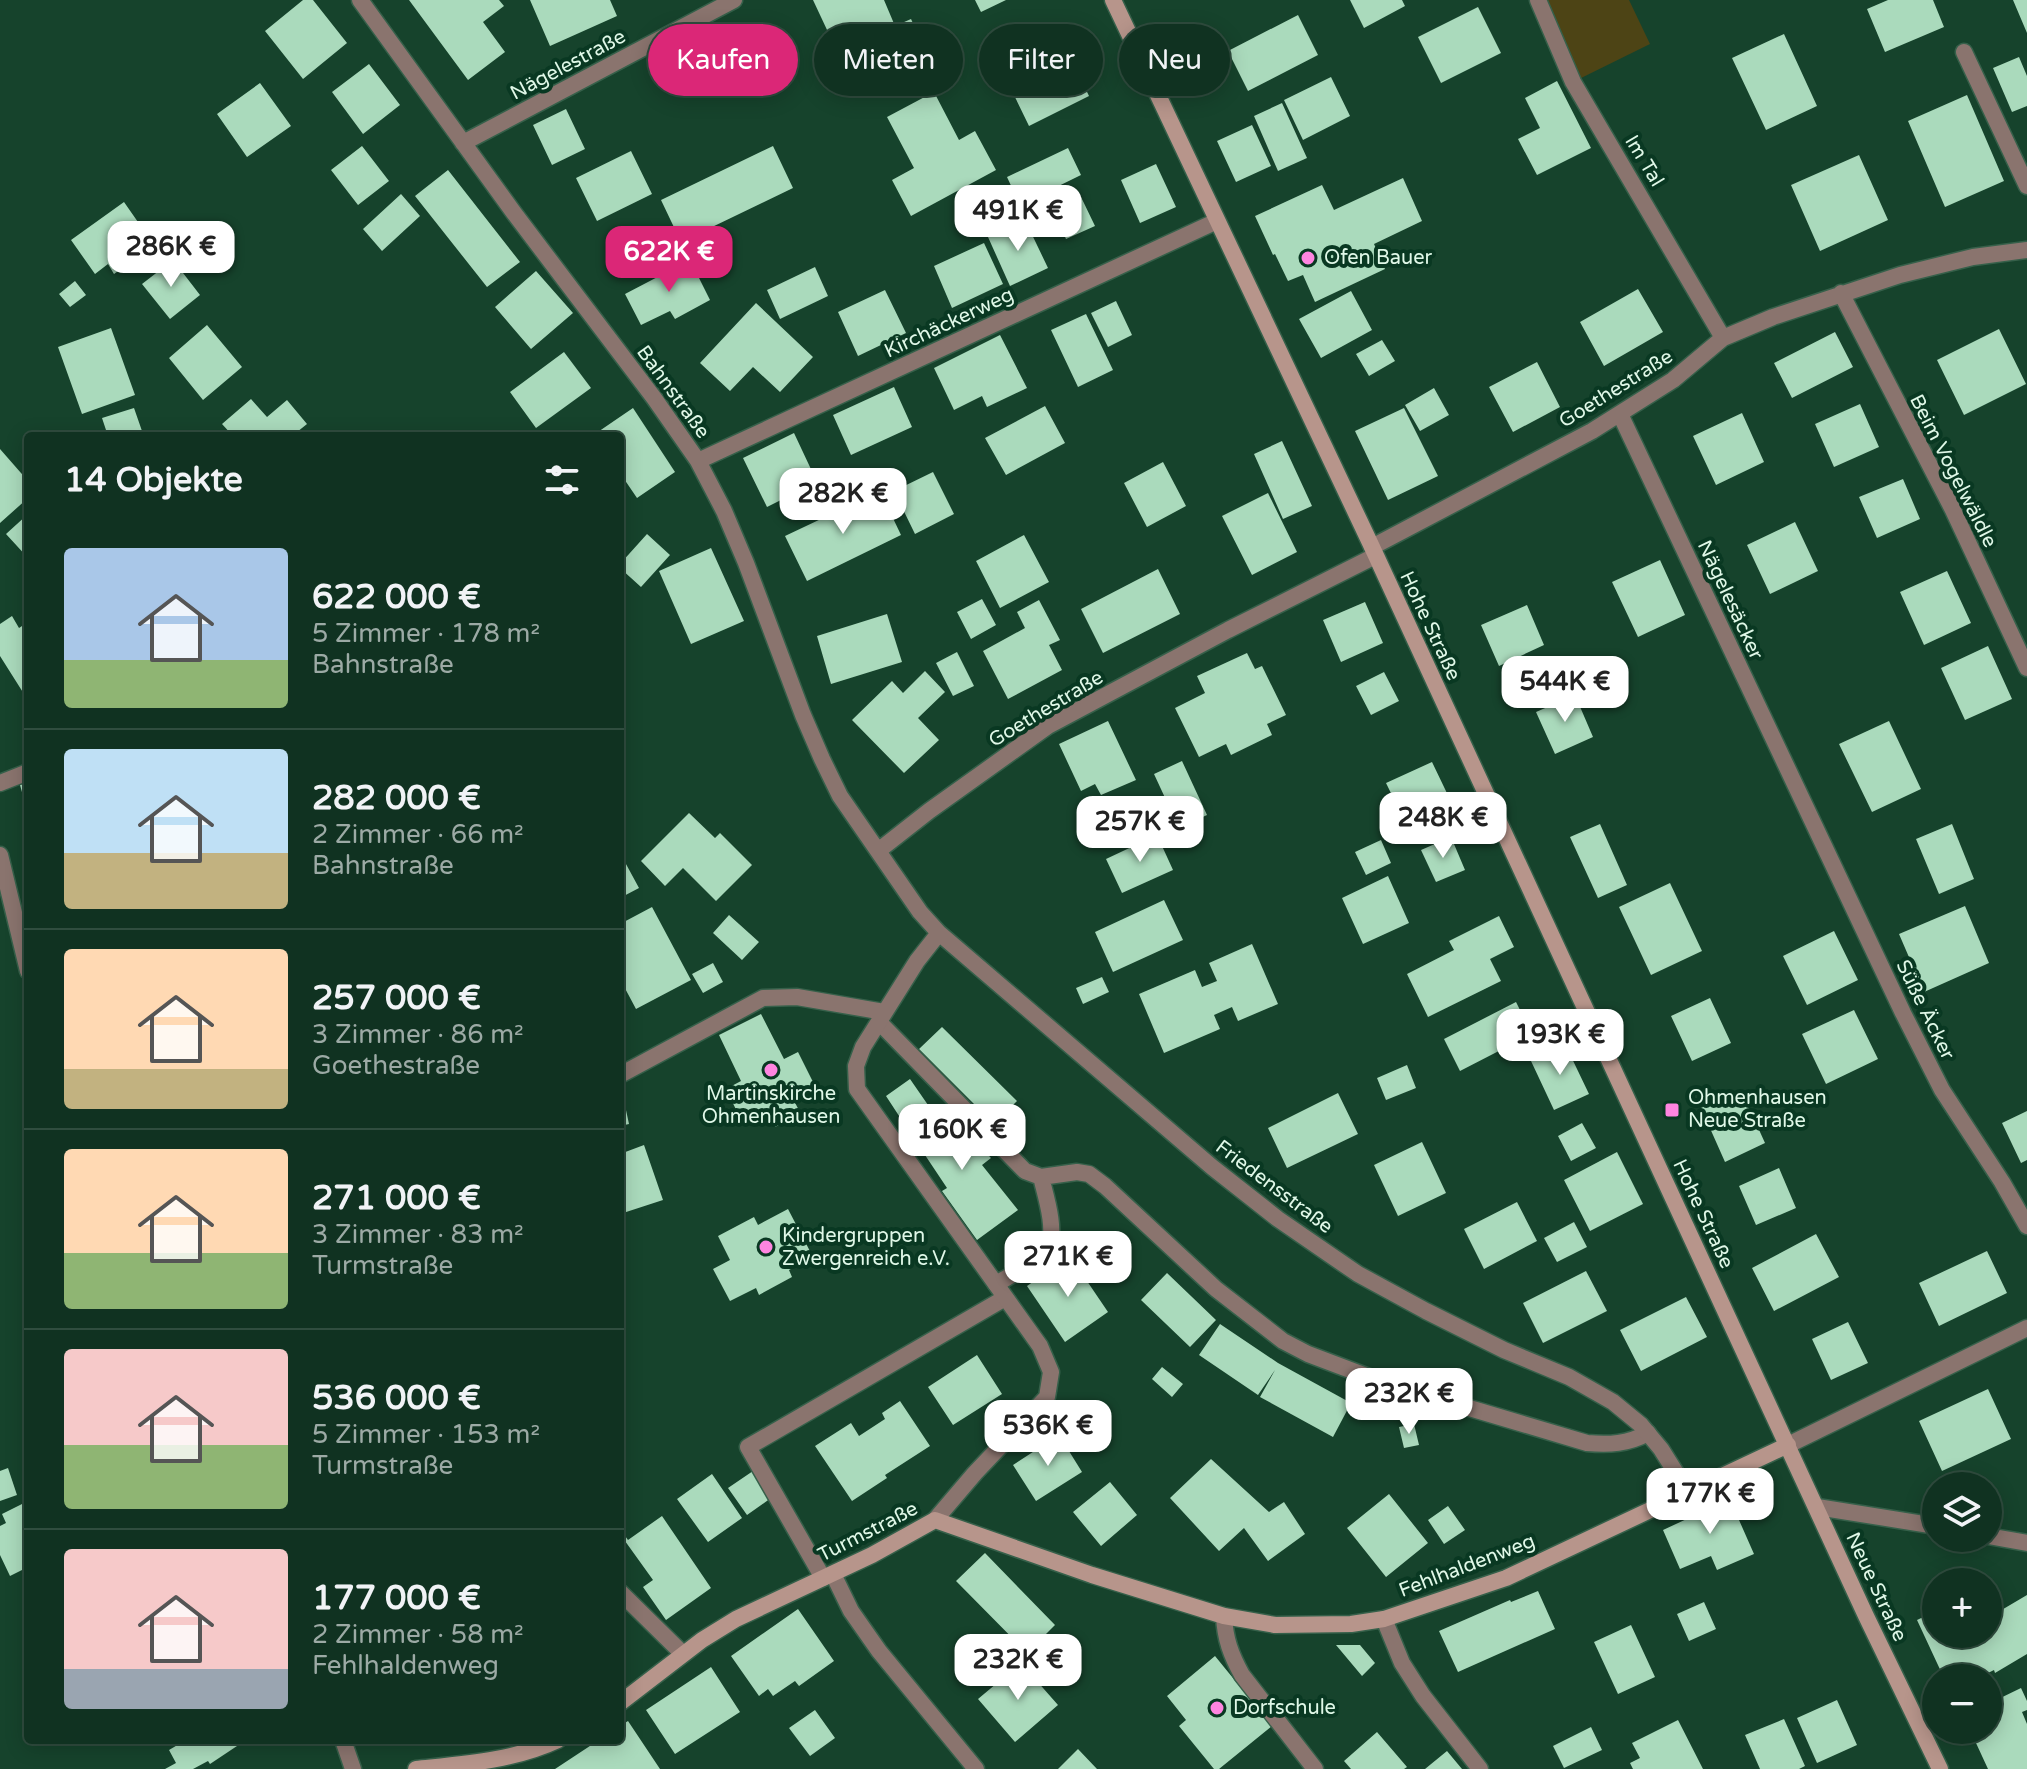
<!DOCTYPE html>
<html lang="de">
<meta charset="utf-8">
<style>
:root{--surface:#103221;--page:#193a2a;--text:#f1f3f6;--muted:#9caaa5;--line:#304d3f;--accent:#db2777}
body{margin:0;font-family:"Varela Round",sans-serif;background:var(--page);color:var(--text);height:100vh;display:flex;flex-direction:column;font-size:30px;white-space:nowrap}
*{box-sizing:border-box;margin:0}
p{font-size:26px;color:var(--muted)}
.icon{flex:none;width:44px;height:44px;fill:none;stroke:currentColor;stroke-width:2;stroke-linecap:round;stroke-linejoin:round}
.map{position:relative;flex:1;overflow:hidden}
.panel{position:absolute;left:24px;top:432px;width:600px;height:1312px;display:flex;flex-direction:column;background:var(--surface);border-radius:8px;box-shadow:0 4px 20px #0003,0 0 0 2px var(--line)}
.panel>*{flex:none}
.top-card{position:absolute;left:648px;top:24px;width:760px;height:72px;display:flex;gap:16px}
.controls{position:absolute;left:1922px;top:1472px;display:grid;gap:16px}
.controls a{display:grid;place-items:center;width:80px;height:80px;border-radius:50%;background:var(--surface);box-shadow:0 4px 20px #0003,0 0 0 2px var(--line);font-size:40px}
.price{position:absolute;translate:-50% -68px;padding:0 18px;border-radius:16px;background:#fff;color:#222;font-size:26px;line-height:52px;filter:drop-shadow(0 2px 4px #0008)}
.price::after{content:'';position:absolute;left:50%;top:48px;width:24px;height:18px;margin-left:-12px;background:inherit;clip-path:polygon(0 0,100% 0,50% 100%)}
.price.current{background:var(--accent);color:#fff}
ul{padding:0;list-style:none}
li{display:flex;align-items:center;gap:24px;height:200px;padding:0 40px}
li+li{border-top:2px solid var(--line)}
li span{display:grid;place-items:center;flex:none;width:224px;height:160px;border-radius:8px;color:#555}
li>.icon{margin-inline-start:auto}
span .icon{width:96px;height:96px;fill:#fffc;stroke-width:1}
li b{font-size:34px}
h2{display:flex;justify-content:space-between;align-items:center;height:96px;padding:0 40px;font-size:34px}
.pill{padding:0 28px;border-radius:36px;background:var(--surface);box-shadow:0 4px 20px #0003,0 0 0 2px var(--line);font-size:28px;line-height:72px}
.pill.current{background:var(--accent);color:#fff}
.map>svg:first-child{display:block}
.green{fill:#4d4415}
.building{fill:#aadabc}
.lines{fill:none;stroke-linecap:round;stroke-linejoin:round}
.lane-casing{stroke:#36604a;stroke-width:19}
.street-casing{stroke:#36604a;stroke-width:19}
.secondary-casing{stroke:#36604a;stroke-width:19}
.lane{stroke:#8a746e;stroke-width:16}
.street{stroke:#8a746e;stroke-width:16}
.secondary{stroke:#b7958b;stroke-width:16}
.poi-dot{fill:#fe85e0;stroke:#093822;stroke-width:3}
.labels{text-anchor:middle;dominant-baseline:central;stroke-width:8;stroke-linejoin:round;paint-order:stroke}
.street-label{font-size:20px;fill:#e0f8e8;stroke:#093822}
.poi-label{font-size:20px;fill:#e0f8e8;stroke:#093822;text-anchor:start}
</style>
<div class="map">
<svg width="2027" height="1769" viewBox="0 0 2027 1769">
<rect width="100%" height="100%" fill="#16432c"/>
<path class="green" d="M1538,0H1629L1650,44L1573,82Z"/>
<path class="building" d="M303,0H313L347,43L303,79L265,31Z
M409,0H499L504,6L483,22L505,52L468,80Z
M530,0H610L617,16L550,46Z
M813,0H884L895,26L911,19L929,58L871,85L857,56L843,64Z
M975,0H1006L981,12Z
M1350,0H1402L1405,6L1364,28Z
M1888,0H1933L1944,27L1885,52L1867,9Z
M2013,0H2027V33Z
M1478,7L1501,53L1441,83L1418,37Z
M1298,15L1318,55L1248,91L1228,51Z
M1057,30L1089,96L1029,126L997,60Z
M1784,34L1817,106L1766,130L1732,58Z
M2019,57L2027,76V106L2012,112L1993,68Z
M369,64L400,105L363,134L332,92Z
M1331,77L1350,116L1303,140L1284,100Z
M1557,81L1591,148L1537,175L1518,139L1540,128L1525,98Z
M260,83L291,126L247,157L217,114Z
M934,92L959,140L975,131L996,170L911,216L892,180L914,168L887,117Z
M1967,95L2004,181L1945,207L1908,121Z
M1282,103L1307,158L1278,171L1254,116Z
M566,109L585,149L552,165L533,125Z
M1252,125L1271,166L1236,182L1217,141Z
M362,146L389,181L358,205L331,170Z
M773,146L793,188L681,242L661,200Z
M1068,148L1081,175L1020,205L1007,177Z
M631,151L652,194L597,221L576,178Z
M1859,155L1888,220L1820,251L1791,185Z
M1156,164L1176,207L1140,223L1121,180Z
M448,170L520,262L487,287L415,196Z
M1403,178L1422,221L1374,244L1385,269L1315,302L1303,275L1288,281L1275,254L1273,255L1255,216L1322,185L1334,210Z
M401,194L420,216L382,251L363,229Z
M1081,197L1095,226L1066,239L1053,210Z
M124,202L154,245L114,274L108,264L95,274L71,240Z
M1025,220L1048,268L1010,286L988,237Z
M984,243L1003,284L952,308L934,266Z
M173,260L200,295L170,319L142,284Z
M690,260L710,300L675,319L670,311L641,325L625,294Z
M815,267L828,296L780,319L767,290Z
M536,271L573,313L531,349L495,307Z
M75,281L86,295L70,307L59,294Z
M1638,289L1663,332L1604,366L1580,322Z
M885,290L906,333L858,356L838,312Z
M1351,291L1372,330L1321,358L1299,319Z
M1116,301L1132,335L1108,347L1091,313Z
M756,303L813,357L780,392L753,367L730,391L700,363Z
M1086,314L1113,370L1078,387L1051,330Z
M207,325L242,367L203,400L169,358Z
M111,328L135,395L82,414L58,347Z
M1999,329L2026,384L1964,415L1937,360Z
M1835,332L1853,367L1792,398L1774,363Z
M1000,335L1027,388L987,407L982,396L954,410L934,368Z
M1382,340L1395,361L1369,376L1356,354Z
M564,352L591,388L536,428L510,392Z
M1537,362L1560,407L1513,432L1489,387Z
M894,387L912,427L851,455L833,415Z
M1434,388L1449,415L1420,431L1405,405Z
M251,399L267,417L287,400L307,424L292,436H233L222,424Z
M1860,404L1879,447L1834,467L1815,424Z
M1045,406L1065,443L1006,475L985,438Z
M134,408L142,431L127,436H108L102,418Z
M633,408L675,472L637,498L620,473V436H592Z
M1404,408L1438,476L1388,500L1355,431Z
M1742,413L1764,462L1716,485L1693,436Z
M794,433L817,482L767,507L743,458Z
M1282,441L1312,506L1283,519L1254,454Z
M0,449L28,481V498L0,523Z
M1163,462L1186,506L1147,527L1124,483Z
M933,472L954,514L915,534L894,491Z
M1903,479L1920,519L1877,538L1859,497Z
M880,491L901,535L807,581L785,536Z
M1268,493L1297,552L1252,575L1222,516Z
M28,514V558L6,534Z
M1795,522L1818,571L1770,594L1747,545Z
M647,534L670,555L641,587L620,568V564Z
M1024,535L1049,582L1000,608L976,561Z
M711,548L744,621L691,644L659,571Z
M1660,560L1685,615L1638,637L1612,582Z
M1158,569L1180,614L1103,653L1081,609Z
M1947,571L1971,623L1924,645L1900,592Z
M982,599L996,625L971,639L957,612Z
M1039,600L1060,640L1049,645L1062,670L1008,699L983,651L1025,628L1017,612Z
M1365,602L1383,643L1341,662L1323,620Z
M1527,605L1544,645L1499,666L1481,625Z
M887,614L902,662L831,684L817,636Z
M12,616L19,628L28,622V691L24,694L0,656V624Z
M1988,646L2012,699L1965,720L1941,668Z
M957,652L974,686L953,696L936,663Z
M1247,653L1255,669L1262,666L1286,715L1267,724L1272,735L1231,755L1226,744L1199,757L1175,708L1205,693L1197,676Z
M925,671L945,692L918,718L939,740L904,773L852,720L892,681L903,693Z
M1384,672L1399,701L1371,715L1356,686Z
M1575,695L1593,737L1555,754L1536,712Z
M1108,721L1136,780L1101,795L1095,784L1081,791L1059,744Z
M1889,721L1921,789L1872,812L1839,744Z
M1182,761L1207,815L1179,828L1154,774Z
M1432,762L1456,812L1411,834L1386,783Z
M28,782V810H27L20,785Z
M689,813L715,838L720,833L752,865L716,901L683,868L665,886L641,861Z
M1600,824L1627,885L1598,898L1570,837Z
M1952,824L1974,879L1939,894L1916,839Z
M1157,835L1173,870L1122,893L1106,859Z
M1451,837L1465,870L1436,882L1421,850Z
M1381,840L1391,863L1366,875L1355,852Z
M620,853L639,888L620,898Z
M1388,876L1409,923L1363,944L1342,898Z
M1670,883L1702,951L1651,975L1619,907Z
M1164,900L1183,940L1113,972L1095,932Z
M1965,906L1989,963L1924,992L1899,934Z
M652,907L691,980L636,1009L620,979V924Z
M729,915L759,942L742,960L713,933Z
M1499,916L1514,947L1490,959L1501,981L1428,1017L1407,974L1454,950L1449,941Z
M1834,931L1858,980L1807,1005L1783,956Z
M1252,944L1278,1004L1238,1021L1232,1007L1214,1015L1220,1029L1164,1053L1139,994L1195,970L1202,987L1217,981L1209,963Z
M713,963L723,982L703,993L692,974Z
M1102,977L1109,992L1083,1004L1076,988Z
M1710,998L1731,1043L1692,1061L1671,1016Z
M1516,1002L1532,1034L1460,1071L1444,1039Z
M1854,1010L1878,1059L1826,1084L1802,1034Z
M761,1014L784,1059L798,1052L816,1088L793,1099L801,1114L775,1127L768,1114L744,1126L726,1089L741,1081L719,1035Z
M942,1027L1017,1101L994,1124L919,1049Z
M1565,1044L1589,1094L1554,1110L1531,1061Z
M1407,1065L1416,1088L1386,1100L1377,1078Z
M910,1079L928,1105L903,1122L886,1096Z
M620,1087H621L629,1124L620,1126Z
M1741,1090L1765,1143L1725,1162L1701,1108Z
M1338,1093L1358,1134L1287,1168L1268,1128Z
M941,1106L991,1158L982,1165L1018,1210L977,1240L942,1191L947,1188L907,1128Z
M2027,1111V1160L2021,1163L2002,1123Z
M1582,1123L1596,1148L1571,1161L1558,1136Z
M1422,1142L1446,1193L1398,1216L1374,1165Z
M644,1145L663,1200L620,1214V1154Z
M1617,1152L1643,1204L1590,1231L1564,1180Z
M1779,1168L1796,1208L1756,1225L1739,1186Z
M1517,1202L1537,1241L1484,1269L1464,1229Z
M788,1209L813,1257L789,1270L792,1277L759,1295L756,1288L730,1301L713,1269L730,1260L718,1236L754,1217L758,1225Z
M1574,1222L1587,1247L1557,1262L1544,1238Z
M1816,1234L1839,1277L1774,1311L1752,1268Z
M1987,1251L2007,1293L1939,1326L1919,1283Z
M1070,1256L1108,1312L1065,1342L1027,1286Z
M1586,1271L1607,1311L1543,1343L1523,1303Z
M1167,1273L1216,1320L1190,1347L1141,1300Z
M1686,1297L1707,1337L1641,1371L1620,1330Z
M1848,1322L1868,1363L1831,1380L1812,1339Z
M1220,1324L1278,1363L1351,1403L1333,1437L1260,1397L1275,1370L1258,1395L1199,1355Z
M977,1355L1002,1394L953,1425L928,1387Z
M1162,1367L1183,1384L1172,1397L1152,1379Z
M1988,1389L2011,1439L1942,1471L1919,1421Z
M900,1401L930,1446L885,1475L887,1478L852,1501L815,1446L851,1423L859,1436L885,1419L882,1413Z
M1414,1424L1419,1445L1404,1448L1399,1427Z
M1059,1435L1082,1472L1036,1501L1013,1465Z
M1211,1459L1269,1512L1284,1502L1305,1534L1268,1561L1244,1528L1219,1551L1170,1498Z
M8,1468L17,1495L0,1501V1471Z
M753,1471L771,1498L747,1515L728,1488Z
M712,1474L742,1518L708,1542L677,1499Z
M1110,1482L1137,1515L1101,1546L1073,1512Z
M1389,1494L1428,1543L1386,1577L1347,1528Z
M1728,1495L1754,1554L1717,1570L1711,1556L1680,1569L1663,1530L1691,1517L1689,1512Z
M28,1501V1567L10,1576L0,1555V1526L6,1523L2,1514Z
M1448,1506L1465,1530L1444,1544L1428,1520Z
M662,1516L711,1588L666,1620L643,1587L653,1580L625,1541L620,1545V1529L628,1540Z
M985,1553L1055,1625L1027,1653L956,1581Z
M1538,1591L1555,1629L1458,1672L1439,1631L1510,1600L1511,1602Z
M2027,1595V1654L1995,1673L1994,1670L1978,1678H1944L1917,1620L1936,1611V1634H1988V1618Z
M1704,1602L1716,1629L1689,1641L1677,1614Z
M798,1609L834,1661L799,1686L795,1681L773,1696L768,1689L759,1696L731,1656Z
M1631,1625L1655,1677L1618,1694L1594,1642Z
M1336,1645H1360L1375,1663L1362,1676Z
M1215,1656L1272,1726L1219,1769H1214L1179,1726L1186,1720L1167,1696Z
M1021,1663L1058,1705L1015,1742L978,1699Z
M711,1667L740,1712L675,1754L646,1710Z
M2021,1688L2027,1701V1710L2022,1712L2027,1724V1769H1988L1970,1730H1988V1704Z
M1837,1700L1857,1745L1817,1763L1797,1718Z
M815,1710L835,1738L810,1756L789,1728Z
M1784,1719L1805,1766L1799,1769H1760L1745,1735Z
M1678,1720L1703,1769H1633L1630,1763L1640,1758L1632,1743Z
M628,1721L660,1769H555L599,1740H620V1726Z
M1591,1727L1602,1750L1564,1768L1553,1746Z
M1377,1732L1407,1767L1404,1769H1351L1344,1761Z
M186,1740H246L210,1764L208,1761L193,1769H165L176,1763L169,1750Z
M1078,1749L1097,1769H1058Z
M1447,1751L1462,1769H1425Z"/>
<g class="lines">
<g class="lane-casing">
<path id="lane" d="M1964,52L2027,186
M879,1022L1025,1171L1041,1177L1077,1172L1089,1174L1105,1186L1216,1289L1283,1341L1308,1354L1382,1382L1587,1443C1609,1445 1628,1444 1648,1433
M996,1284C1009,1276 1042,1260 1048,1247C1057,1230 1045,1194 1041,1177
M823,1578L748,1447L1005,1298
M620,1592L683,1654"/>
</g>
<g class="street-casing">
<path id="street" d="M360,0L514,213L654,398L698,461L724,511L746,563L803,715L822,759L840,796L920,912L939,933L1212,1167L1278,1219L1358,1274L1426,1311L1504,1350L1569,1377L1613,1402L1641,1425L1661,1449L1688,1492
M1538,0L1573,82L1723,338
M463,143L734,0
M1841,293L1953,510L2027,668
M1620,414L1903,1013L1942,1090L2002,1182L2027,1226
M698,461L1217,221
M1372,547L1592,431L1673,380L1723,338L1773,317L1900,275L1973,257L2027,250
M0,783L28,772
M878,851L929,811L1048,726L1228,630L1375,556
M0,855L28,971
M620,1075L763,998L797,997L884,1012
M1788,1445L2027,1328
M1817,1507L1936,1526
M935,1520L975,1473L1047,1397L1051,1372L1040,1346L857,1089L856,1066L863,1047L917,961L939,933
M1988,1536L2027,1543
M833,1574L851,1611L879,1651L976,1769
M1224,1616C1225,1639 1231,1655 1242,1675L1315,1769
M1384,1619L1402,1663L1423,1696L1480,1769
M343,1740L353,1769"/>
</g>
<g class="secondary-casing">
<path id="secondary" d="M1113,0L1372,547L1866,1616L1940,1769
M620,1703L702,1640L736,1619L872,1555L935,1520L1092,1575L1224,1616L1275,1625L1351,1624L1384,1619L1506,1578L1788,1445
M416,1769C464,1764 513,1761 558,1740"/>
</g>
<use href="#lane" class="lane"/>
<use href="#street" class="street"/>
<use href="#secondary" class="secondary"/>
</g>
<g class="poi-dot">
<circle cx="1308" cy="258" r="8"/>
<circle cx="771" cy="1070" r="8"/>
<rect x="1664" y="1102" width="16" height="16" rx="4"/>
<circle cx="766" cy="1247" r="8"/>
<circle cx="1217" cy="1708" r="8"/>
</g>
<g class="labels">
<g class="street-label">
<text transform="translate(568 65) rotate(-28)">Nägelestraße</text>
<text transform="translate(1644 161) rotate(59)">Im Tal</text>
<text transform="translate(949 323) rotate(-25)">Kirchäckerweg</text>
<text transform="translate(1616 389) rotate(-32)">Goethestraße</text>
<text transform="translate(673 392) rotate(54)">Bahnstraße</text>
<text transform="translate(1953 471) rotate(63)">Beim Vogelwäldle</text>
<text transform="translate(1730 600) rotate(65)">Nägelesäcker</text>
<text transform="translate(1430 626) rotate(65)">Hohe Straße</text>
<text transform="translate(1046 709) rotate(-31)">Goethestraße</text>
<text transform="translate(1925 1010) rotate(64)">Süße Äcker</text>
<text transform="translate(1274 1187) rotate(37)">Friedensstraße</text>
<text transform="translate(1703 1214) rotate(65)">Hohe Straße</text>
<text transform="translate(868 1532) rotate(-27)">Turmstraße</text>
<text transform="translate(1467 1566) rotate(-21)">Fehlhaldenweg</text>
<text transform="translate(1876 1587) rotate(65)">Neue Straße</text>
</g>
<g class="poi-label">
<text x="1324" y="258">Ofen Bauer</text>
<text x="771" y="1094" text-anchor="middle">Martinskirche<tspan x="771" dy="23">Ohmenhausen</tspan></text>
<text x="1688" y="1098">Ohmenhausen<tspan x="1688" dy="23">Neue Straße</tspan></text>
<text x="782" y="1236">Kindergruppen<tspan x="782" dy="23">Zwergenreich e.V.</tspan></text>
<text x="1233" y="1708">Dorfschule</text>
</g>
</g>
</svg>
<div class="controls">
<a><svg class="icon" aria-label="layers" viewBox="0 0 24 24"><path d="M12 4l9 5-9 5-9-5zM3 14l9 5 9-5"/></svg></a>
<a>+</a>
<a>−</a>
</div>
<b class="price" style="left:1018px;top:253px">491K €</b>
<b class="price" style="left:171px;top:289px">286K €</b>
<b class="price current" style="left:669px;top:294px">622K €</b>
<b class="price" style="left:843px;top:536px">282K €</b>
<b class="price" style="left:1565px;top:724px">544K €</b>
<b class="price" style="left:1443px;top:860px">248K €</b>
<b class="price" style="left:1140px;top:864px">257K €</b>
<b class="price" style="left:1560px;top:1077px">193K €</b>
<b class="price" style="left:962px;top:1172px">160K €</b>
<b class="price" style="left:1068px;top:1299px">271K €</b>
<b class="price" style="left:1409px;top:1436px">232K €</b>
<b class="price" style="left:1048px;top:1468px">536K €</b>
<b class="price" style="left:1710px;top:1536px">177K €</b>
<b class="price" style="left:1018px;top:1702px">232K €</b>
<div class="top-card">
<a class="pill current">Kaufen</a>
<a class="pill">Mieten</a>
<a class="pill">Filter</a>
<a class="pill">Neu</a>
</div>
<section class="panel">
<h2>14 Objekte<svg class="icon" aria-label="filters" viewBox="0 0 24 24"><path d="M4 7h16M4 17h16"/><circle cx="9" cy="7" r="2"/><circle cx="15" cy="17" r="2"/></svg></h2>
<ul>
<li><span style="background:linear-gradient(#a9c7e8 70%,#8fb573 0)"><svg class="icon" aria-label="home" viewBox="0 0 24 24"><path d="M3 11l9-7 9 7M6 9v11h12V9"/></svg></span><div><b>622 000 €</b><p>5 Zimmer · 178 m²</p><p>Bahnstraße</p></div></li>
<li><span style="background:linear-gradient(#bfe0f5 65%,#c2b280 0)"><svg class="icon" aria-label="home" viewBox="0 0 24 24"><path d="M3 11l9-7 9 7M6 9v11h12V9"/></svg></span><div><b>282 000 €</b><p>2 Zimmer · 66 m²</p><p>Bahnstraße</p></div></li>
<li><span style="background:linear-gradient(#ffd9b3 75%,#c2b280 0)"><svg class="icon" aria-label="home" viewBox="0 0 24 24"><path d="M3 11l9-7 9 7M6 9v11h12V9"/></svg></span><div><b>257 000 €</b><p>3 Zimmer · 86 m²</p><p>Goethestraße</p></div></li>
<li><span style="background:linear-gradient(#ffd9b3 65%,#8fb573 0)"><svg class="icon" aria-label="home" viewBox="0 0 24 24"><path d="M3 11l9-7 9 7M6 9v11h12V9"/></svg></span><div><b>271 000 €</b><p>3 Zimmer · 83 m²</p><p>Turmstraße</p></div></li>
<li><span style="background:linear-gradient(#f6c9c9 60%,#8fb573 0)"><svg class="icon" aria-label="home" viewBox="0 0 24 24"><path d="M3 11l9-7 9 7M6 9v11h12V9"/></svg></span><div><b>536 000 €</b><p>5 Zimmer · 153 m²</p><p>Turmstraße</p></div></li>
<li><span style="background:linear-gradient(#f6c9c9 75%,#9aa5b1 0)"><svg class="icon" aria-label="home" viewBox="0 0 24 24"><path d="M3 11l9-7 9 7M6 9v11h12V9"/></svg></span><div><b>177 000 €</b><p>2 Zimmer · 58 m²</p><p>Fehlhaldenweg</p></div></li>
</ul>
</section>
</div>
